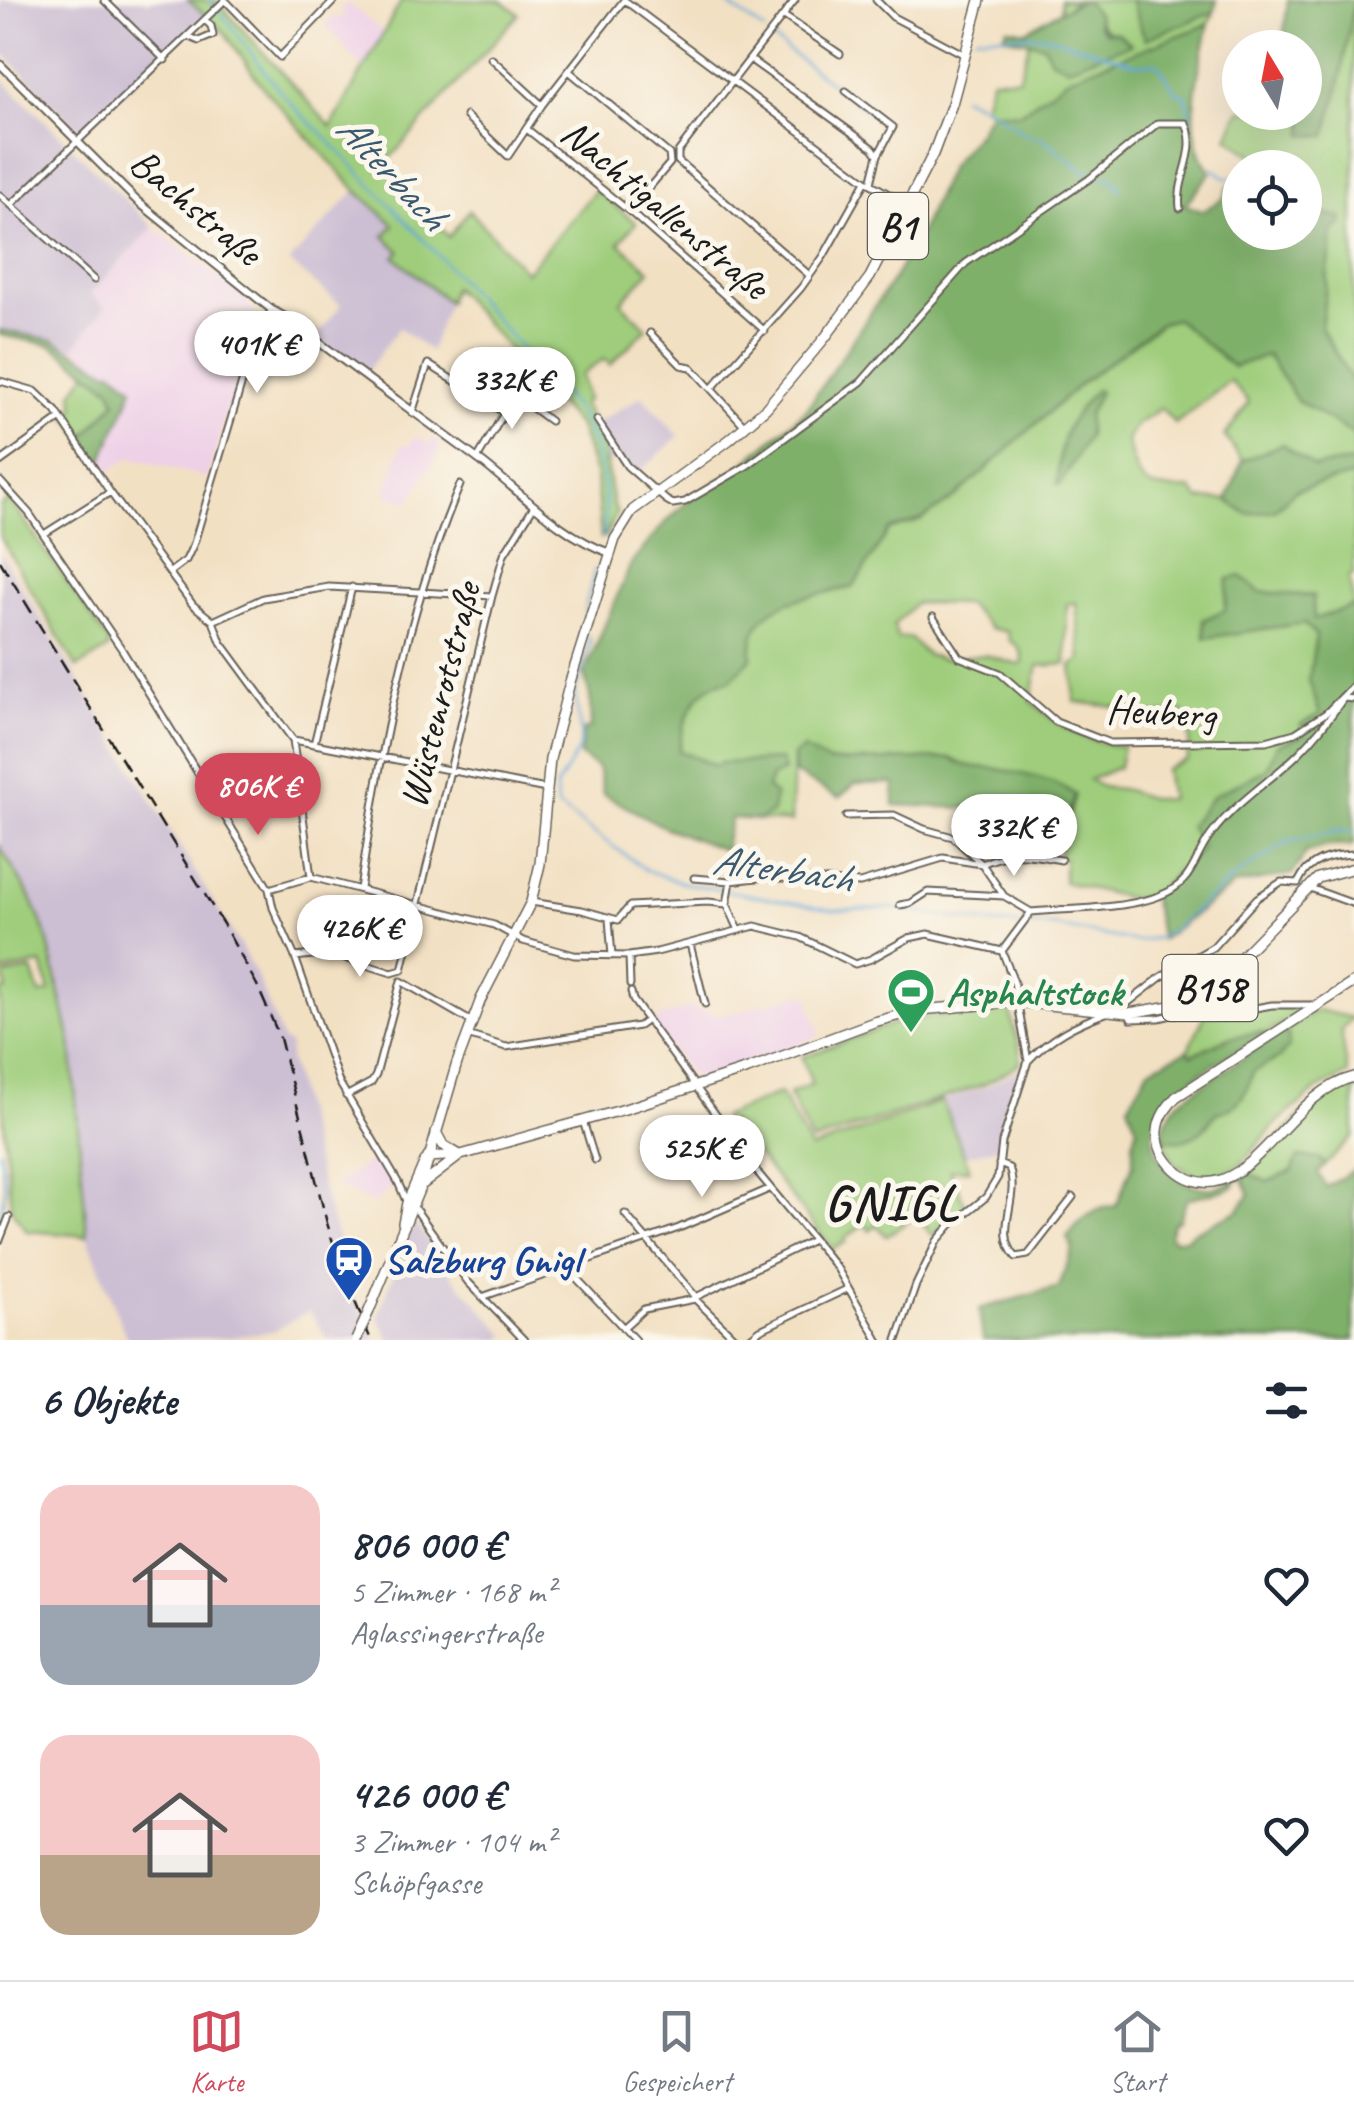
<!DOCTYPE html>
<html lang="de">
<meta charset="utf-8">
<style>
:root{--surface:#fff;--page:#f2f2f3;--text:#1f2937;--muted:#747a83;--line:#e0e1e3;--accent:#d1495b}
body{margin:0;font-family:Caveat,sans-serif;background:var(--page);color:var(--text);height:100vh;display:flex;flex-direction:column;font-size:38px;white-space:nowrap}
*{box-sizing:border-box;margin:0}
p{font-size:32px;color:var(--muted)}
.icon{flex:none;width:55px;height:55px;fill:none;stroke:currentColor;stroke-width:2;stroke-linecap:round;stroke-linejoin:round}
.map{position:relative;height:1340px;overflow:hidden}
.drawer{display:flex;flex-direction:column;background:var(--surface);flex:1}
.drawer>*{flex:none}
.needle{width:65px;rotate:350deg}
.tools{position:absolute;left:1222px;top:30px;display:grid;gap:20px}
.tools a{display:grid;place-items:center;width:100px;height:100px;border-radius:50%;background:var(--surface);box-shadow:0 10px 40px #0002;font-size:50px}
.price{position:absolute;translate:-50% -85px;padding:0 22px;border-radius:35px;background:#fff;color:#222;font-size:32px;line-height:65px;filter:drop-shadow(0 2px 5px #0008)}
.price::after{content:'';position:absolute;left:50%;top:60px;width:30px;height:22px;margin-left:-15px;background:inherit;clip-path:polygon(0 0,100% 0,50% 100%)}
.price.selected{background:var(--accent);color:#fff}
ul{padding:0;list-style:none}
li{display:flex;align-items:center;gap:30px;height:250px;padding:0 40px}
li span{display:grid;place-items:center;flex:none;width:280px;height:200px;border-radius:30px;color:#555}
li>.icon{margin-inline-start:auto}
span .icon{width:120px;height:120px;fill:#fffc;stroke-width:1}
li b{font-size:42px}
h2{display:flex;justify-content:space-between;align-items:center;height:120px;padding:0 40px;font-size:42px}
.dock{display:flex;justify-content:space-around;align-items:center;height:140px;border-top:2px solid var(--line);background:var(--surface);font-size:28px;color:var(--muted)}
.dock a{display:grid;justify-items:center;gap:5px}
.dock .selected{color:var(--accent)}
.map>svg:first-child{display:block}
.built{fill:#eed0e7}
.industrial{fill:#ccbed3}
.green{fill:#9fcd7b;stroke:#5e744c;stroke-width:2.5;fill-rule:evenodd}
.forest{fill:#7fb06b;stroke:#4e6644;stroke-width:2.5}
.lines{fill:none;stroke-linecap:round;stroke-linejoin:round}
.stream{stroke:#60a6d6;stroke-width:2.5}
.minor-casing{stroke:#676156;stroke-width:9}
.tertiary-casing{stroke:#676156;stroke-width:10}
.primary-casing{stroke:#676156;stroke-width:12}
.minor{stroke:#fff;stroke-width:5}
.tertiary{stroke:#fff;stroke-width:6}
.primary{stroke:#fff;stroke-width:9}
.rail{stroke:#1c1c1c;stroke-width:2.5;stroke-dasharray:15 8;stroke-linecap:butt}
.primary-bridge-casing{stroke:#676156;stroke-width:12;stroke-linecap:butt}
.primary-bridge{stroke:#fff;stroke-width:9}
.labels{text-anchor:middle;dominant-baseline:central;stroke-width:10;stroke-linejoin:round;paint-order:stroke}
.shield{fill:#fbf7ec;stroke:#5f5e5a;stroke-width:2.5}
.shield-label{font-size:38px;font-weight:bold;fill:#1c1c1c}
.street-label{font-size:40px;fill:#1c1c1c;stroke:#fbf7ec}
.leisure-label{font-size:40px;font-weight:bold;fill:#27864d;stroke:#fbf7ec;text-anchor:start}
.transit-label{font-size:40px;font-weight:bold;fill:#164399;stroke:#fbf7ec;text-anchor:start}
.water-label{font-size:42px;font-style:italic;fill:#3b5a70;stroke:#fbf7ec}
.district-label{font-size:50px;font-weight:bold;letter-spacing:2.5px;fill:#1c1c1c;stroke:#fbf7ec}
</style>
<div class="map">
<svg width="1354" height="1340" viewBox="0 0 1354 1340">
<rect width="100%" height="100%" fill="#fbf7ec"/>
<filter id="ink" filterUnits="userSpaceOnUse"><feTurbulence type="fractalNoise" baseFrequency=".01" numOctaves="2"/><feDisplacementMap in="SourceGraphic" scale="20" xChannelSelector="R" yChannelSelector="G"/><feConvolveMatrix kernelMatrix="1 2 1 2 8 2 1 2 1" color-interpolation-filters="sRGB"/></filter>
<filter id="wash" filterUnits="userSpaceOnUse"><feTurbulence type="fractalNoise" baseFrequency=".0048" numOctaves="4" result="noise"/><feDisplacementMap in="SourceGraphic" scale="40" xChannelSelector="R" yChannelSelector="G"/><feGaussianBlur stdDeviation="2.25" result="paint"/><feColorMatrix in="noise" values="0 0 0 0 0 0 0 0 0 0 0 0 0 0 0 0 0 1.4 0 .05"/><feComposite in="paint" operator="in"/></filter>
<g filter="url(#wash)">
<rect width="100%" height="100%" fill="#f2e0c3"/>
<path class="built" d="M348,3L383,32L364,69L325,25L333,16L336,19L344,15L340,9Z
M153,227L244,295L253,311L254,321L207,478L131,457L107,472L102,464L108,437L125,414L108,371L73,349L105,307L90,295Z
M418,437L430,444L432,438L441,442L436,457L409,502L385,494L402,444L410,446L412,439Z
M801,994L808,996L819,1032L818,1037L696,1081L654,1028L656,1019L692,1007L714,1014L731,1013Z
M376,1158L393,1186L374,1203L335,1185Z"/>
<path class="industrial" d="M0,0H144L147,3L151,0H188L205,15L81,133L0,50Z
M0,77L153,227L90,294L105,307L73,349L53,340L0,330Z
M356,190L395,225L400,252L396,257L448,302L430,351L399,328L366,373L316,337L341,305L289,262Z
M642,396L679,436L634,477L617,459L607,463L595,424Z
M0,552L241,947L256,974L283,1041L290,1044L289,1057L326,1202L357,1302L375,1340H328L309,1311L274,1331L227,1338L128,1340L124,1332L87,1236L71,1042L46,934L31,898L0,847Z
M1019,1069L1016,1088L998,1147L964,1156L942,1101L986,1087Z
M412,1225H417L453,1277L506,1335L501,1340H390L378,1317Z"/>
<path class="green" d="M188,0H216L331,127L402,0H501L519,14L385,164L449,237L469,210L526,272L596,190L636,223L619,243L650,270L621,302L647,328L610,365L604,359L581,375L587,400L582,403L602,440L613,505L617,513L605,537L601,538L596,476L579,427L453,287L448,302L395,257L400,251L384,236L394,225L356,190L264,89L225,33Z
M1060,0H1131L1146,38L1214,12L1209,24L1071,76L1020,113L990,111L983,106L992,78H1019L1030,41L1045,45L1131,44C1117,31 1100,35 1097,14L1073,2L1060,15Z
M1354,0V385L1321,328L1333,230L1325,217L1305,211V168L1269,167L1228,137L1240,110L1305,112L1345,41Z
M1176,318L1233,367L1267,355L1297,400L1354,435V462L1314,467L1282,445L1242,461L1225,436L1249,402L1230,381L1175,424L1161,408L1136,425L1127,440C1139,488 1143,490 1191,489L1199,499L1227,500L1248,514L1274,510L1296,490L1354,475V574L1349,578L1354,606L1313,620V596L1259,592L1228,579L1225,610L1203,620L1205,637L1304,623L1316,635L1309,680L1320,714L1305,735L1277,745L1267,769L1213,796L1200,851L1152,896L1132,899L1064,882V858L1058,857L1075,795L994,769L963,767L951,758L829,762L804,750L793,756L791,822L759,820L772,813L767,788L771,777L716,766L679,751C681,732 688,709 700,693C704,687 713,685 719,680C739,661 752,618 776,607C799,596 828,593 853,587L889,530L921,520L954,498L1081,383L1161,323ZM915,603L967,604L990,628L1008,632L1009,640C1019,646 1023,651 1023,663L1019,665L985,655L943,659L927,655L910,638H897L894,625ZM1076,603L1081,660L1072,666L1075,702L1130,709L1132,717L1183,712L1190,739L1187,760L1165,769L1170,799C1150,800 1147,797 1129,791C1111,785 1109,793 1089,780L1119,767L1123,746C1086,744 1057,725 1031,701L1038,666L1066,664L1067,604Z
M87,372L111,389L116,401L83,438L66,415L75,409L73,393Z
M10,500L109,642L108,649L77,668L0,537V506Z
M0,847L31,898L46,934L71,1042L87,1236L27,1231L11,1209L0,1076V991L7,990L4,975L32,970L40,994L50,992L42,964L0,972Z
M1310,1005L1266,1034L1228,1038L1192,1056L1188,1050L1208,1009Z
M1004,1008L1011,1013C1010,1024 1022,1043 1020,1063L985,1084L812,1142L789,1094L812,1084L802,1057L903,1020Z
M1318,1010L1352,1018L1341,1030L1348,1074L1316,1090L1278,1122L1240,1165L1220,1175L1200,1178L1173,1163L1163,1138L1206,1127L1216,1113C1240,1108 1246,1093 1253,1072L1279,1058L1282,1032Z
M1354,1081V1136L1325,1165L1320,1159L1267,1182L1249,1173L1235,1182L1230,1181C1272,1150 1304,1099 1354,1081Z
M780,1093L811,1149L942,1101L970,1169L950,1170L966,1207L940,1225L938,1233L932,1235L916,1216L886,1236L876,1225L870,1230L864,1224L845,1239L846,1242L833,1249L730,1121L725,1124L722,1117Z"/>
<path class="forest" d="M1085,0L1097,14L1098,25L1105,32L1118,33L1131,44L1068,67L1051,60L1044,45L1004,36L1007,28L1026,31C1038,24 1074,2 1085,0Z
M1131,0H1217L1214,12L1145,39Z
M1288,0H1354L1339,87L1326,136L1304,135L1305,48L1282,47Z
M1209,24C1199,68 1180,133 1211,172L1185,205L1203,211L1224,198L1229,185L1240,182V232H1305V211L1342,217V224L1333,230L1321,328L1354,385V435L1297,400L1267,355L1233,367L1176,319L1161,323L1081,383L954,498L921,520L889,530L853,587C808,598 747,598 752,658L730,680C696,682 682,722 679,751L715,766L720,763L781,760L784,771L771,777L767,788L775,795L772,813L759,820L731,818L724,850L666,828L603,794L598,768L580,756L583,730L591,728L590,696L584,674L631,564L662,526L692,497L732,474L806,410L897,273L921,230L950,166L978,132L990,111L1020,113L1071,76Z
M0,330L53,340L108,371H113L133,387C125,415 109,436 102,464L83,438L116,402L111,389L51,345L0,335Z
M1095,390L1099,392L1088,415V436L1060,485L1057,484C1061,437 1063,425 1095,390Z
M1282,444L1314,467L1354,462V475L1296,490L1274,510L1247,514L1227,500L1242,461Z
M1241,576L1260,592L1313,596L1314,619L1354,606V845L1328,846L1306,852L1293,874L1234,885L1161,940L1152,896L1200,851L1201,846L1189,826L1213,796L1267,769L1277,745L1304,735L1301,724L1320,714L1309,680L1316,635L1304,623L1205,638L1203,620L1225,610L1228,579Z
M804,749L829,762L951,758C966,769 980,766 998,769C1022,774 1056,779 1075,795L1064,825L996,809L894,805V783L855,784L839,798L794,773L793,756Z
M1260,1032L1266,1034C1227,1059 1127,1100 1160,1158C1170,1176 1192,1190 1213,1188C1221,1186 1227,1183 1235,1182L1234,1186C1219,1194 1204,1194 1187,1199L1179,1220L1173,1223L1170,1236L1174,1240L1188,1238L1191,1233L1238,1211L1250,1194L1242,1178L1249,1173L1267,1182L1292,1171L1298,1157L1320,1159L1325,1165L1318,1173L1326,1187L1354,1170V1340H983L979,1309L1059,1287L1073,1248L1067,1238C1079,1220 1094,1207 1116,1206L1133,1164V1143L1137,1128L1128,1105L1149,1069L1188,1050L1192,1055L1228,1038Z
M1282,1032L1288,1034L1289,1047L1279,1058L1253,1072C1246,1093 1240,1108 1216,1113C1201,1135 1189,1145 1163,1138L1164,1125L1177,1102Z"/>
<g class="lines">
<path class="stream" d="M209,0C248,42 276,97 321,132L435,252L576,409C598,444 611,495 603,537
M722,0L765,31
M976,36L1044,35L1137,64L1157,63L1176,92L1186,96L1191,117
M773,39L872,114
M962,96L991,110L1025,134L1044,139L1083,171L1091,173
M1213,169L1225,177L1240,179
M1101,176L1113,178L1121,190
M586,618L585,609L595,569
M589,636L590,643L575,694L581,734L579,749L556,787L557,806L646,870L683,883L834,910L892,908L992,924L1053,926L1135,941L1158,938L1174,929L1233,878L1287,842L1339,831L1354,832
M0,1150L5,1187L0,1221"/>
</g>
</g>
<g filter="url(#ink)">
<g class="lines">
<g class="minor-casing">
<path id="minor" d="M104,0L165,60
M795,0L678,152V161L808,274
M876,0L893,17L965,55
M226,1L280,57L335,0
M784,16L840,54
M190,37L199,41L213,35L211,26L206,21
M491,58L542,105
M751,60L873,148L878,155L871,183
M570,72L669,154L670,163L629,211
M846,91L893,127L878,155
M466,116L508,156L542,105L624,0L866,181L906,204
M528,130L629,211L765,331
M0,195L11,205L225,0
M11,205L94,280
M650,333L681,365L691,367L744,425
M0,381L35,391L56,411L110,492L193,605L213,621L221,642L293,740L311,877
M712,388L801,288L823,257L866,181
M412,413L428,364L503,412
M597,420L627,466L666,500L673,504L685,502L748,465L861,382L966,263L1089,179L1158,123H1186C1199,154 1176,176 1180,208
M477,459L513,398H519L550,421
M0,462L61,418
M0,481L29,513L121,648L269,889L273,908L295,957L339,1082L398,1182L406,1201
M44,534L109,493
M170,572L186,560L194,543L257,332L272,310
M933,617L959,657L1000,673L1056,722L1110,743L1266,741L1295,733L1326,713L1354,685
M213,621L263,598L329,587L492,596
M1344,698L1354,699
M294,740L546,789
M314,744L352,587
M846,816L894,815L924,829L953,837L982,864L1004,896L1031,912
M982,864C1010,850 1032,855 1061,860
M694,878L731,881L765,877L860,883L943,858L982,864
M731,881L727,904L738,928
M1298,883C1308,860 1330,855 1354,854
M1310,888L1354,904
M269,889L311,877L494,925L523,941L574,955L629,956L657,952L755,926L800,937L855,964L871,959L909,938L928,934L1002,951L1014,982L1028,1061L1002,1142L998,1177L986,1197L951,1225L937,1241L916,1285L897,1340
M360,889C380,752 406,613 460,485
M531,902L582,910L618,920L630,906L708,902L727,904
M900,905L911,903L928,892L1004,896
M609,919L612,956
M690,944L705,1004
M1002,951L1031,912C1071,908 1133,910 1168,892C1191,880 1193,864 1205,844C1227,807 1269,783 1299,753C1316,736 1330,718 1343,699
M629,956L630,985
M295,957L329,953L392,973L402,970L492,596L504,554L534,506
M631,992L633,1000L758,1173L837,1268L878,1340
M1124,1013V1006L1161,977L1213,947L1257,898L1281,882L1298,883
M1129,1013L1131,1019L1159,1018L1209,1006L1255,1008L1272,1005H1318
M467,1035L506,1047L639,1026L647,1020
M1028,1061C1050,1037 1076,1024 1106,1013
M346,1096L372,1082L376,1075L401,981L472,1022
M583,1121L595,1160
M698,1159L735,1143
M999,1164L1009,1168C1021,1198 993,1232 1016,1257L1028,1255L1073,1197
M412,1209L416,1210L468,1282L524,1340
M625,1214L696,1297L813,1240
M0,1240L9,1217
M566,1267L635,1340
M482,1297L679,1228L769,1189
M623,1328L644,1309L695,1299L737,1340
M748,1340L760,1330L847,1289"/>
</g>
<g class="tertiary-casing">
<path id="tertiary" d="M0,64L137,201L272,310L289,319C351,368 416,413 479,460C520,491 560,536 610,553"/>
</g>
<g class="primary-casing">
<path id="primary" d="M1354,982L1176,1097C1167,1107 1159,1117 1158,1131C1156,1160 1185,1186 1213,1182C1263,1174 1296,1091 1354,1077
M436,1132L443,1145L458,1154
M428,1157L461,1155L625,1109L748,1069L874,1022L919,1010L1017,1002L1129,1013L1177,1005L1213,986L1318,878L1354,868
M423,1184L458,1157
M403,1223L407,1203L425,1161
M369,1311L421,1185L457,1063L481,999L531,902L540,864L550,759L570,682L615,539L633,510L729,440L766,408L824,339L870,277L933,154L952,104L980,0"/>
</g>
<use href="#minor" class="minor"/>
<use href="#tertiary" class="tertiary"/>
<use href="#primary" class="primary"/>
<path class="rail" d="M0,561L223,924L257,985L280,1038L327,1223L341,1268L371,1340"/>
<g class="primary-bridge-casing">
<path id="primary-bridge" d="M356,1340L369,1311"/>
</g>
<use href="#primary-bridge" class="primary-bridge"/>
</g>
</g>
<defs>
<g id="stadium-pin" transform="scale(2.5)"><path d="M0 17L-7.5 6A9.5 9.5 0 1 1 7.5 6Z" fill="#2e9e5b" stroke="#fbf7ec"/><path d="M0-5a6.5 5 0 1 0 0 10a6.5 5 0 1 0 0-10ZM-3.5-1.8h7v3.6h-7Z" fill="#fff"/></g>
<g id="station-pin" transform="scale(2.5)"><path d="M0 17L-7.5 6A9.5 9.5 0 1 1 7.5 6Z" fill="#1a4fb4" stroke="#fbf7ec"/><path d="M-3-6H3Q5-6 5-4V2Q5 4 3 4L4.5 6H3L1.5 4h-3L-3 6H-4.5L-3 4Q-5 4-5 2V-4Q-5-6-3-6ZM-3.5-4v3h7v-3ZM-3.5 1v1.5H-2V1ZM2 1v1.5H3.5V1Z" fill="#fff"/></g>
</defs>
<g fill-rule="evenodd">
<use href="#stadium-pin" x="911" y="992"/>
<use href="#station-pin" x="349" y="1260"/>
</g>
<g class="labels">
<g class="shield">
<rect x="868" y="193" width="60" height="66" rx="8"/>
<rect x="1162.5" y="955" width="95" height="66" rx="8"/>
</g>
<g class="shield-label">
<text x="898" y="226">B1</text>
<text x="1210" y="988">B158</text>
</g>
<g class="street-label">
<text transform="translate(196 207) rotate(40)">Bachstraße</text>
<text transform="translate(665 209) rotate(40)">Nachtigallenstraße</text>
<text transform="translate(440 695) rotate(-76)">Wüstenrotstraße</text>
<text transform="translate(1161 712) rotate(3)">Heuberg</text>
</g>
<g class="leisure-label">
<text x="946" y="992">Asphaltstock</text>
</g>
<g class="transit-label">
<text x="384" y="1260">Salzburg Gnigl</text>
</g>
<g class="water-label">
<text transform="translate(392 172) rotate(47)">Alterbach</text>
<text transform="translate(782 869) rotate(8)">Alterbach</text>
</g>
<g class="district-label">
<text x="892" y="1202">GNIGL</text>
</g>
</g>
</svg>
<div class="tools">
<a><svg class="needle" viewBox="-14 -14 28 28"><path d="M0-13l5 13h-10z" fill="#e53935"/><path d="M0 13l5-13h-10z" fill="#747a83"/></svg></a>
<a><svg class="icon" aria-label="locate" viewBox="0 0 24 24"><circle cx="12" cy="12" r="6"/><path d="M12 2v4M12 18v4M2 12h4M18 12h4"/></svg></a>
</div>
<b class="price" style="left:257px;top:396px">401K €</b>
<b class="price" style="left:512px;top:432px">332K €</b>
<b class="price selected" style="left:258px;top:838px">806K €</b>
<b class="price" style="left:1014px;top:879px">332K €</b>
<b class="price" style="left:360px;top:980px">426K €</b>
<b class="price" style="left:702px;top:1200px">525K €</b>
</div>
<section class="drawer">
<h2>6 Objekte<svg class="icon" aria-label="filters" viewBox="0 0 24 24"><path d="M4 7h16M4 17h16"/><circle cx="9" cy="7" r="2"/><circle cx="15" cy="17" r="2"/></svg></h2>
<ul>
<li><span style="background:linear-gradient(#f6c9c9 60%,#9aa5b1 0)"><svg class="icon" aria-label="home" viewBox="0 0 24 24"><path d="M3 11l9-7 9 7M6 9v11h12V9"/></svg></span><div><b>806 000 €</b><p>5 Zimmer · 168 m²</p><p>Aglassingerstraße</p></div><svg class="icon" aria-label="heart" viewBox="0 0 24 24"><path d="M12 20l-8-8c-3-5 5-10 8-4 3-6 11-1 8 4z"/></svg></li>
<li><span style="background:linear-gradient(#f6c9c9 60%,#b9a48a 0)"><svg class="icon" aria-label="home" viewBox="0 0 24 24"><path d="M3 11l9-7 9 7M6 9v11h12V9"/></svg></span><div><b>426 000 €</b><p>3 Zimmer · 104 m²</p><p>Schöpfgasse</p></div><svg class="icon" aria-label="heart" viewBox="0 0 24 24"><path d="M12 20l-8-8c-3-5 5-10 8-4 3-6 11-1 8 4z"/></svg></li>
</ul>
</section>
<nav class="dock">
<a class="selected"><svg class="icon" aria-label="map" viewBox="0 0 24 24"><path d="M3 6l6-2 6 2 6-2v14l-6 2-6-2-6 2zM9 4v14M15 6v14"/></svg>Karte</a>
<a><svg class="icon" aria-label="saved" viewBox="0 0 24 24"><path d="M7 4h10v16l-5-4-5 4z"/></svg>Gespeichert</a>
<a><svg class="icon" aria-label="home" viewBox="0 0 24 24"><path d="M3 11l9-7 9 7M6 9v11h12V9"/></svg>Start</a>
</nav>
